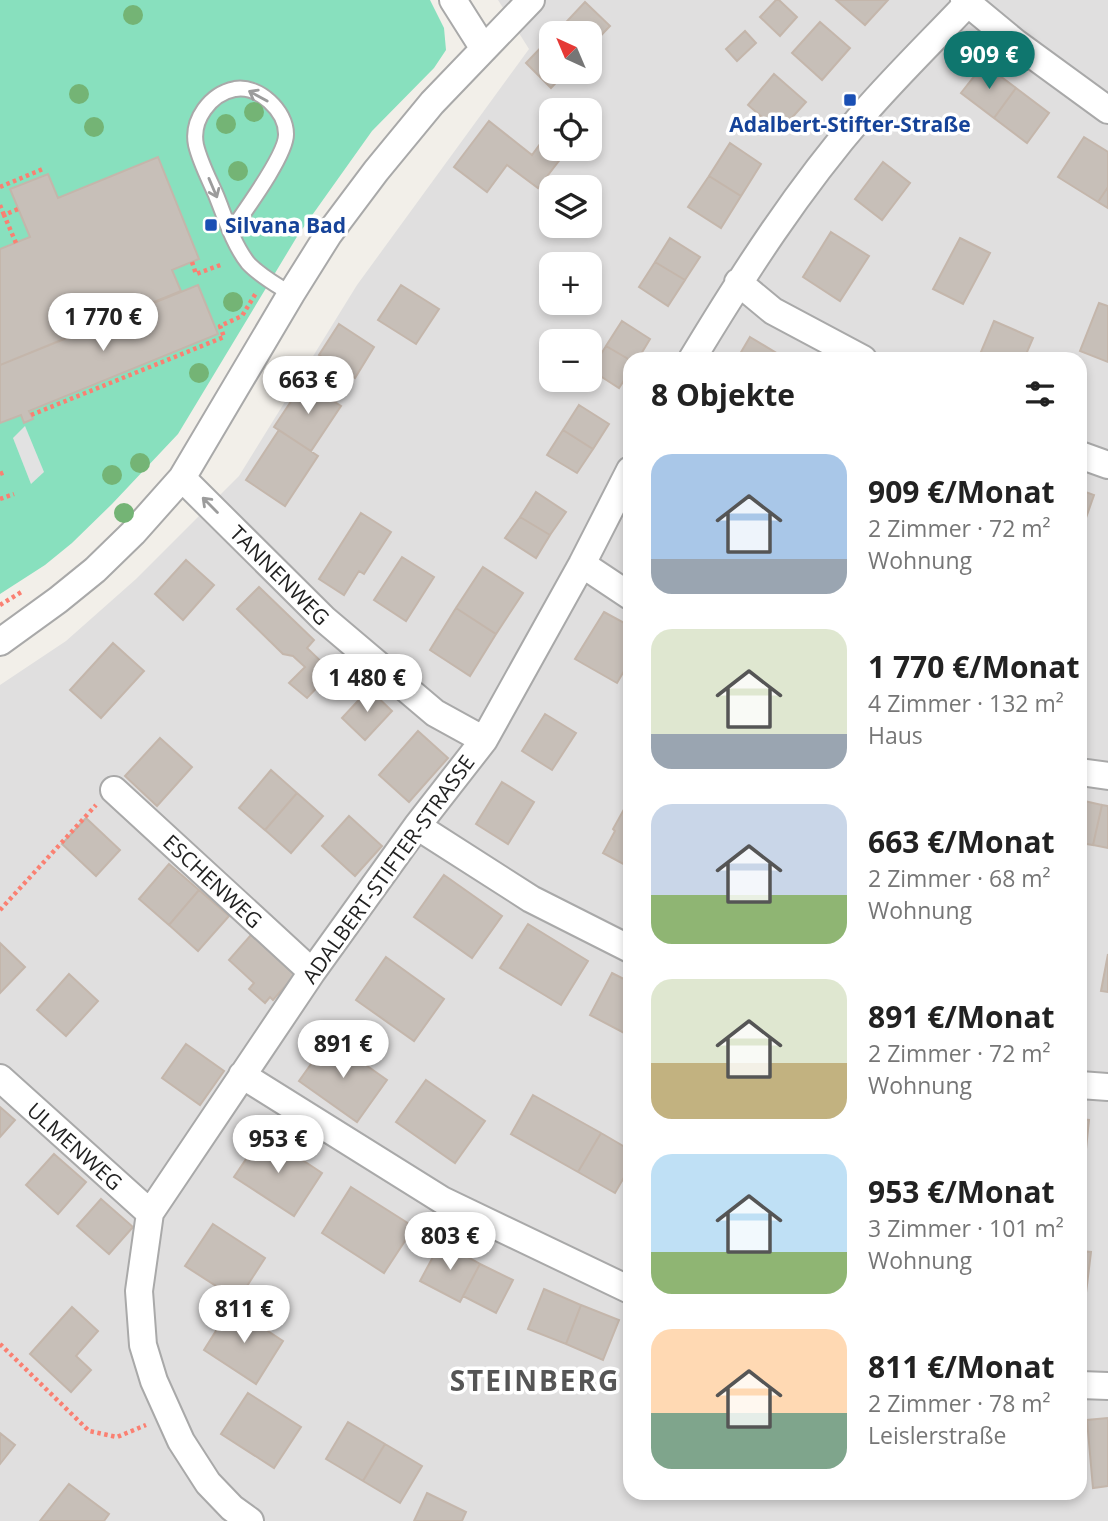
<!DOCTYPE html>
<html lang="de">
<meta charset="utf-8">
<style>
:root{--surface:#fff;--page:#f6f6f6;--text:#222;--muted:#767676;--accent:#0f766e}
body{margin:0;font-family:"Open Sans",sans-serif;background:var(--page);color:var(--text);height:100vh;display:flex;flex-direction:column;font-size:26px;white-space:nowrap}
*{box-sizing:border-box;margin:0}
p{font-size:23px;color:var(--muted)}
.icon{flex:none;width:38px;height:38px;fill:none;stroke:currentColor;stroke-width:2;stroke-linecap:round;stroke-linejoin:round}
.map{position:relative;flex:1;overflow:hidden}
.drawer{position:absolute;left:623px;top:352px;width:464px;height:1148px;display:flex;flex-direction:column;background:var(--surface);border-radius:21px;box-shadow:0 4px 10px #0003}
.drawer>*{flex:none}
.needle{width:46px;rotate:316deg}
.controls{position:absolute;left:539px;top:21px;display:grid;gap:14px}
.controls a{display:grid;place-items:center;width:63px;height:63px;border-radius:14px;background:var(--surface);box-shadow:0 4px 10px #0003;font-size:35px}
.price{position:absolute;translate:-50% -60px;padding:0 16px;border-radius:24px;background:#fff;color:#222;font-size:23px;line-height:46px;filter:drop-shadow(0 2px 4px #0008)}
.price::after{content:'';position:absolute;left:50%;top:42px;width:21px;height:16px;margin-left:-10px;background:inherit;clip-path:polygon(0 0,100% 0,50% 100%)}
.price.current{background:var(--accent);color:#fff}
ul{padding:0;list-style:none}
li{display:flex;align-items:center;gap:21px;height:175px;padding:0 28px}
li span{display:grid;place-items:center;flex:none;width:196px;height:140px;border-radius:21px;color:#555}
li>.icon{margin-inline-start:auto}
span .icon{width:84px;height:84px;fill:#fffc;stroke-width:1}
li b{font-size:30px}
h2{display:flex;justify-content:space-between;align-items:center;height:84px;padding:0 28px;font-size:30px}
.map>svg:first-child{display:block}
.residential{fill:#e0dfdf;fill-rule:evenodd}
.pitch{fill:#88e0be}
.parking{fill:#e2e2e2}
.building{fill:#c7bfb8;stroke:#c4b6ab;stroke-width:2}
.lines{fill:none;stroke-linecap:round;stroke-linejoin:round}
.service-casing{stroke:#a9a9a9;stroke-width:18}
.minor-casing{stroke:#a9a9a9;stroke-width:30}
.path{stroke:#fa8072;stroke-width:4.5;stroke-dasharray:3.5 3.5;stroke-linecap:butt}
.service{stroke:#fff;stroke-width:14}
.minor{stroke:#fff;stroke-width:26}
.tree{fill:#74b475}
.oneway{stroke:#9c9c9c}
.transit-dot{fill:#1a4fb4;stroke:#fff;stroke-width:2.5}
.labels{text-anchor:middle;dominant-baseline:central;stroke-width:7;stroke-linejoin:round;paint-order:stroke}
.transit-label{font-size:21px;font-weight:bold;fill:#164399;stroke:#fff}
.street-label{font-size:21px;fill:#222;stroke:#fff}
.district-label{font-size:28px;font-weight:bold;letter-spacing:2px;fill:#555;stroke:#fff}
</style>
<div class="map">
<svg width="1108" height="1521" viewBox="0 0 1108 1521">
<rect width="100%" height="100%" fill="#f2efe9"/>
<path class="residential" d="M498,0H1108V1521H0V685L66,641L136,579L239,476L357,285L529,49ZM551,33H590V72H551ZM551,110H590V149H551ZM551,187H590V226H551ZM551,264H590V303H551ZM551,341H590V380H551ZM630,359H1080V1493H630Z"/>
<path class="pitch" d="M0,0H430L444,28L446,50L434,68L372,131L298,235L178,434L112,504L72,543L45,565L0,594Z"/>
<path class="parking" d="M25,426L44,472L31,484L13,438Z"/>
<path class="building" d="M776,0H779L797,17L780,36L760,17Z
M836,0H888L865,25Z
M585,2L610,26L590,47V33H556Z
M820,22L850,48L822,80L792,53Z
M745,31L756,43L737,61L726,49Z
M551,37V72H566L551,88L526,63Z
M984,64L1016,88L994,118L961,93Z
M774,74L806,102L779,132L748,105Z
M1016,88L1049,113L1027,143L994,118Z
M489,121L532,155L548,133L551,136V149H568L538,188L507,165L487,192L454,167Z
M1084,137L1108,152V187L1098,202L1058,177Z
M730,143L761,164L741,196L709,176Z
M158,157L199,259L172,270L181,291L0,365V249L30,237L10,189L48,174L58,198Z
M883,162L910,183L882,220L855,199Z
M709,176L741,196L721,228L688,207Z
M1108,187V208L1098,202Z
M831,232L869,256L840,301L803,277Z
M670,238L700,257L685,280L655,262Z
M960,238L990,253L963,304L933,289Z
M655,262L685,280L668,306L639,287Z
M198,285L218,334L29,411L33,419L24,423L21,415L0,423V365Z
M401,285L439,309L416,344L378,320Z
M1099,303L1108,306V362L1080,351Z
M622,321L650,339L638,359L630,360L606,346Z
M994,321L1033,338L1024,359H978Z
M339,324L374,347L355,378L319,355Z
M750,337L783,357L781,359H737Z
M606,346L630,360V371L619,388L591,370Z
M304,382L341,406L311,451L274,427Z
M579,405L609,424L593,449L563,430Z
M279,430L318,456L285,506L246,480Z
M563,430L593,449L577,473L547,455Z
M1080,490L1094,495L1080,535Z
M536,492L566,512L550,535L520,517Z
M361,513L391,532L364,574L359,571L344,595L319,579Z
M520,517L550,535L536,558L505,538Z
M402,557L434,577L406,621L374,600Z
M186,560L214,585L183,620L155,594Z
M483,567L523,593L496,634L456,608Z
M259,587L314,640L307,648L332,672L307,698L289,683L305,667L293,656L283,654L237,609Z
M456,608L496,634L470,676L430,650Z
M604,612L630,626V661L617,683L575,659Z
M113,643L144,671L101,718L70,690Z
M369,689L392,711L365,740L342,718Z
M545,714L576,733L552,770L522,751Z
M418,731L448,758L409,802L379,775Z
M160,738L192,767L157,806L125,776Z
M271,770L297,793L265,830L239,808Z
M502,782L534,802L508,844L476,824Z
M297,793L323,816L291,853L265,830Z
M1080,800L1102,805L1093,845L1080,843Z
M628,802L630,803V861L627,866L603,853L615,831L613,829Z
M1102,805L1108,806V848L1093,845Z
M349,816L382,846L355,876L322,846Z
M86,818L120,850L96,876L62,844Z
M169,864L199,890L169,925L139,899Z
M444,875L502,916L472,958L414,917Z
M199,890L229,916L198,951L169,925Z
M528,924L588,961L561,1005L500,968Z
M251,935L295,975L273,1000L270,997L265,1003L249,989L254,983L229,960Z
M0,943L25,967L0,993Z
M1108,954V992L1101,991Z
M386,957L444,999L414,1041L356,1000Z
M612,973L630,982V1036L590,1015Z
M69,974L98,1001L66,1036L37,1010Z
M329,1039L387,1080L357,1122L299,1081Z
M186,1044L224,1071L200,1105L162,1078Z
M426,1080L485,1121L455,1163L396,1122Z
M533,1095L601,1133L578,1172L511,1134Z
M0,1107L15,1120L0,1137Z
M1080,1119L1089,1120L1085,1159L1080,1158Z
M601,1133L630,1150V1167L615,1193L578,1172Z
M263,1134L322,1173L294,1216L234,1177Z
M54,1154L86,1182L58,1214L26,1185Z
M351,1187L414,1227L384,1273L322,1233Z
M101,1199L133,1227L109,1254L77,1226Z
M213,1224L265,1258L238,1300L185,1266Z
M441,1242L480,1264L460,1302L420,1281Z
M1080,1251L1091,1252L1086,1293L1080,1292Z
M480,1264L513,1280L496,1313L463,1296Z
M544,1289L581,1305L566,1344L528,1329Z
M581,1305L619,1320L603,1360L566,1344Z
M72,1307L98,1331L76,1356L91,1370L71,1392L30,1354Z
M231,1307L283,1341L256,1384L204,1350Z
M248,1393L301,1427L274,1468L221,1434Z
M1108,1418V1486L1093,1488L1087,1420Z
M348,1422L385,1444L363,1481L326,1459Z
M0,1433L15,1445L0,1464Z
M385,1444L422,1466L400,1503L363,1481Z
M69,1484L109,1514L104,1521H40Z
M427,1493L466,1512L462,1521H414Z"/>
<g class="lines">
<g class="service-casing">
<path id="service" d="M231,231C244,212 287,154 286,134C286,111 259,85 235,89C210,94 191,120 196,145C200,162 209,179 216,195C225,217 233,244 248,263C260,276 277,285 291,294"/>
</g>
<g class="minor-casing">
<path id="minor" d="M453,0L484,49
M964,0L1016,43L1108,110
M738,282L773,311L863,359
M692,359C744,273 798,189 864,113C897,75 933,40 967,4
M1080,455L1108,465
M182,478L324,619L435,713L484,740
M582,564L630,596
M0,642L58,600L95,570L133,533L182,478L291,294L328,235L376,171L432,103L531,0
M1080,772L1108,776
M114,790L312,972
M417,826L531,899L630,949
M242,1075L442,1200L630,1290
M0,1078L150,1213
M1080,1085L1108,1087
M1080,1385L1108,1386
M250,1521L232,1508L208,1483L181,1441L154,1381L143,1345L139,1291L150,1213L312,972L417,826L484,740L582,564L630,470"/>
</g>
<path class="path" d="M0,187L43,169
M0,205L4,215
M16,243L4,215L18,209
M192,262L196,274L223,264
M31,415L224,337L220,326L242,316L256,293
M0,474L5,472
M0,499L14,494
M0,605L23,591
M0,910L96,805
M0,1344L89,1431L117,1437L146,1425"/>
<use href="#service" class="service"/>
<use href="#minor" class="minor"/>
</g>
<g class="tree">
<circle cx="133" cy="15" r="10"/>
<circle cx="79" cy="94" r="10"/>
<circle cx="254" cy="112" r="10"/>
<circle cx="226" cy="124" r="10"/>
<circle cx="94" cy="127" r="10"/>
<circle cx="238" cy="171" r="10"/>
<circle cx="233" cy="302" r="10"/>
<circle cx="199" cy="373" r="10"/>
<circle cx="140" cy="463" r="10"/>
<circle cx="112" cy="475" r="10"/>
<circle cx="124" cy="513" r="10"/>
</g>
<defs><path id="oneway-shaft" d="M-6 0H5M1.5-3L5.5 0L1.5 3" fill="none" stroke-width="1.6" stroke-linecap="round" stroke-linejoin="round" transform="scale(1.75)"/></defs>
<g class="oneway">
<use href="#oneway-shaft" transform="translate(258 96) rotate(-151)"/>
<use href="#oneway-shaft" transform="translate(213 188) rotate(67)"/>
<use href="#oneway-shaft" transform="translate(210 505) rotate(-135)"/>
</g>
<g class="transit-dot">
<rect x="843" y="93" width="14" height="14" rx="3.5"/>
<rect x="204" y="218" width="14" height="14" rx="3.5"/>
</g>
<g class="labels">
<g class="transit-label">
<text x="850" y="124">Adalbert-Stifter-Straße</text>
<text x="225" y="225" text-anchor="start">Silvana Bad</text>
</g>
<g class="street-label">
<text transform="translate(280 575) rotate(45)">TANNENWEG</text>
<text transform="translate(388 869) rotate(-54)">ADALBERT-STIFTER-STRASSE</text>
<text transform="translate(213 881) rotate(43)">ESCHENWEG</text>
<text transform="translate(75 1146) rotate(42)">ULMENWEG</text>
</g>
<g class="district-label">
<text x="535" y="1380">STEINBERG</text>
</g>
</g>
</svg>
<div class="controls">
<a><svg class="needle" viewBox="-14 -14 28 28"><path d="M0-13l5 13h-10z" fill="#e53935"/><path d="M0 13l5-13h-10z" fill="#767676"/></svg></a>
<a><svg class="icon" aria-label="locate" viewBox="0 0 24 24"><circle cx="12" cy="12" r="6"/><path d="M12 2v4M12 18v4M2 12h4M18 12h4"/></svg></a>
<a><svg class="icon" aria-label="layers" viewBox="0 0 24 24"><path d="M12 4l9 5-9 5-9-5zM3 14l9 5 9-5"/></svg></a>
<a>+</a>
<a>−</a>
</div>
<b class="price current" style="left:989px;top:91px">909 €</b>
<b class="price" style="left:103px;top:353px">1 770 €</b>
<b class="price" style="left:308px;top:416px">663 €</b>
<b class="price" style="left:367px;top:714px">1 480 €</b>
<b class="price" style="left:343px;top:1080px">891 €</b>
<b class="price" style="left:278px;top:1175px">953 €</b>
<b class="price" style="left:450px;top:1272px">803 €</b>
<b class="price" style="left:244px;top:1345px">811 €</b>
<section class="drawer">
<h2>8 Objekte<svg class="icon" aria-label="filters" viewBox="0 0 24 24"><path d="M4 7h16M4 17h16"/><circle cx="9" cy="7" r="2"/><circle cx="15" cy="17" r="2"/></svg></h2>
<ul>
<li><span style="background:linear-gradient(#a9c7e8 75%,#9aa5b1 0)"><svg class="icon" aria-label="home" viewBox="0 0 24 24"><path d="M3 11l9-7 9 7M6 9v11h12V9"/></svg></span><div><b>909 €/Monat</b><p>2 Zimmer · 72 m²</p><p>Wohnung</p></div></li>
<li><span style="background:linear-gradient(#dfe7d0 75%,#9aa5b1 0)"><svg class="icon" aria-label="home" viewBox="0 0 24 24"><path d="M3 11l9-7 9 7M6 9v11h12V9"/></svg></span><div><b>1 770 €/Monat</b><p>4 Zimmer · 132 m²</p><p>Haus</p></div></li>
<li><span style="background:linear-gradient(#c9d6e8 65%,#8fb573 0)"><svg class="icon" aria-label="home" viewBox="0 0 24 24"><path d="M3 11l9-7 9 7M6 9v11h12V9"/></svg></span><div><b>663 €/Monat</b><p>2 Zimmer · 68 m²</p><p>Wohnung</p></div></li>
<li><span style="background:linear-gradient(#dfe7d0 60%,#c2b280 0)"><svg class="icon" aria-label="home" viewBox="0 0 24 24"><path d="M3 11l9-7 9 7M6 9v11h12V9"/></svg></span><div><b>891 €/Monat</b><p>2 Zimmer · 72 m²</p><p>Wohnung</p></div></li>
<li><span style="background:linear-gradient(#bfe0f5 70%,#8fb573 0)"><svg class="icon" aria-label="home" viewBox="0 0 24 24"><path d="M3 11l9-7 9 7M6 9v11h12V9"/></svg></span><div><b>953 €/Monat</b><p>3 Zimmer · 101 m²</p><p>Wohnung</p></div></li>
<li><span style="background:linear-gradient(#ffd9b3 60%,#7fa58c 0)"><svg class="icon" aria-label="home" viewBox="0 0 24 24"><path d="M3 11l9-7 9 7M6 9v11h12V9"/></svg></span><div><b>811 €/Monat</b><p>2 Zimmer · 78 m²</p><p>Leislerstraße</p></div></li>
</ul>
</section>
</div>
